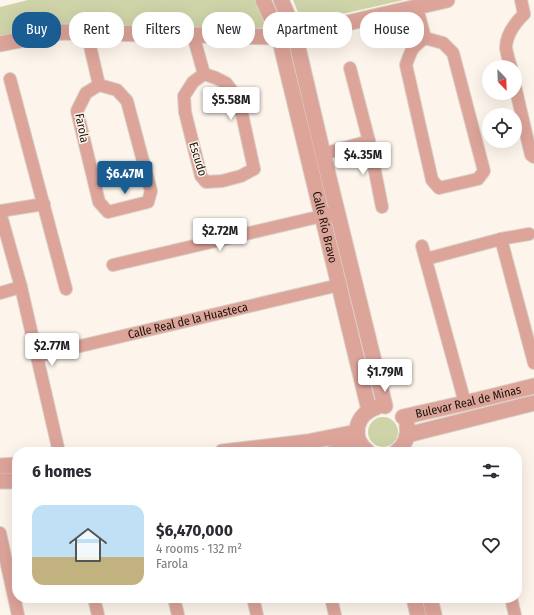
<!DOCTYPE html>
<meta charset="utf-8">
<style>
:root{--surface:#fff;--page:#f7f7f7;--text:#2b2b33;--muted:#7c7c81;--accent:#1a5d92}
body{margin:0;font-family:"Fira Sans Condensed",sans-serif;background:var(--page);color:var(--text);height:100vh;display:flex;flex-direction:column;font-size:15px;white-space:nowrap}
*{box-sizing:border-box;margin:0}
p{font-size:13px;color:var(--muted)}
.icon{flex:none;width:22px;height:22px;fill:none;stroke:currentColor;stroke-width:2;stroke-linecap:round;stroke-linejoin:round}
.map{position:relative;flex:1;overflow:hidden}
.sheet{position:absolute;left:12px;top:447px;width:510px;height:156px;display:flex;flex-direction:column;background:var(--surface);border-radius:16px;box-shadow:0 4px 16px #0002}
.sheet>*{flex:none}
.top-card{position:absolute;left:12px;top:12px;width:510px;height:36px;display:flex;gap:8px}
.needle{width:26px;rotate:157deg}
.tools{position:absolute;left:482px;top:60px;display:grid;gap:8px}
.tools a{display:grid;place-items:center;width:40px;height:40px;border-radius:50%;background:var(--surface);box-shadow:0 4px 16px #0002;font-size:20px}
.price{position:absolute;translate:-50% -34px;padding:0 9px;border-radius:4px;background:#fff;color:#222;font-size:13px;line-height:26px;filter:drop-shadow(0 1px 2px #0008)}
.price::after{content:'';position:absolute;left:50%;top:24px;width:12px;height:9px;margin-left:-6px;background:inherit;clip-path:polygon(0 0,100% 0,50% 100%)}
.price.active{background:var(--accent);color:#fff}
ul{padding:0;list-style:none}
li{display:flex;align-items:center;gap:12px;height:100px;padding:0 20px}
li span{display:grid;place-items:center;flex:none;width:112px;height:80px;border-radius:12px;color:#555}
li>.icon{margin-inline-start:auto}
span .icon{width:48px;height:48px;fill:#fffc;stroke-width:1}
li b{font-size:17px}
h2{display:flex;justify-content:space-between;align-items:center;height:48px;padding:0 20px;font-size:17px}
.chip{padding:0 14px;border-radius:16px;background:var(--surface);box-shadow:0 4px 16px #0002;font-size:14px;line-height:36px}
.chip.active{background:var(--accent);color:#fff}
.map>svg:first-child{display:block}
.green{fill:#cfd3a8}
.lines{fill:none;stroke-linecap:round;stroke-linejoin:round}
.minor-casing{stroke:#d9d1c7;stroke-width:14}
.tertiary-casing{stroke:#d9d1c7;stroke-width:17}
.minor{stroke:#dda49a;stroke-width:12}
.tertiary{stroke:#dda49a;stroke-width:15}
.labels{text-anchor:middle;dominant-baseline:central;stroke-width:3;stroke-linejoin:round;paint-order:stroke}
.street-label{font-size:12px;fill:#19130b;stroke:#fdf5eb}
</style>
<div class="map">
<svg width="534" height="615" viewBox="0 0 534 615">
<rect width="100%" height="100%" fill="#fdf5eb"/>
<path class="green" d="M28,0H254L267,22L262,28L54,26L0,39V7Z
M293,0H404L307,22H302Z
M368 432a15 15 0 1 1 30 0a15 15 0 1 1-30 0Z"/>
<g class="lines">
<g class="minor-casing">
<g id="minor">
<path d="M521,0L524,14"/>
<path d="M417,8L425,38"/>
<path d="M87,33L99,85"/>
<path d="M193,35L204,74"/>
<path d="M425,38L443,43L453,53L484,171L478,179L439,188L432,180L406,65C411,50 412,47 425,38Z"/>
<path d="M511,67C509,61 507,54 506,48C506,34 515,23 524,14"/>
<path d="M350,68L369,141L382,207"/>
<path d="M204,74L216,78L226,83L235,95L240,105L254,169L241,176L222,181L206,182L201,176L185,112L184,96L193,82Z"/>
<path d="M10,79L66,289"/>
<path d="M99,85L117,90L127,101L151,191L148,202L108,212L99,202L77,111L86,93Z"/>
<path d="M515,86L531,155L534,157"/>
<path d="M323,154L369,141"/>
<path d="M0,211L44,204"/>
<path d="M0,212L21,287L59,452"/>
<path d="M501,239L534,363"/>
<path d="M422,246L465,403"/>
<path d="M426,259L501,239L529,234"/>
<path d="M113,265L322,216L337,213"/>
<path d="M0,293L21,287"/>
<path id="s1" d="M38,356L339,285"/>
<path d="M0,533L18,615"/>
<path d="M94,598L98,615"/>
<path d="M174,598L178,615"/>
<path d="M253,598L257,615"/>
<path d="M331,598L335,615"/>
<path d="M511,598L515,615"/>
</g>
</g>
<g class="tertiary-casing">
<g id="tertiary">
<path id="s2" d="M263,0L274,24L279,37L369,410"/>
<path d="M281,0L291,23L295,35L323,154L385,406"/>
<path d="M0,44L62,32L279,37L295,35L447,0"/>
<path id="s3" d="M403,417L465,403L534,386"/>
<path d="M407,435L534,403"/>
<path d="M222,452L307,442L357,432"/>
<path d="M333,452L361,445"/>
<path d="M368,452C349,437 356,414 377,407"/>
<path d="M396,452C405,446 409,435 407,425"/>
<path d="M0,466L17,465"/>
<path d="M0,481H17"/>
<path d="M414,598L418,615"/>
<path d="M430,598L434,615"/>
</g>
</g>
<use href="#minor" class="minor"/>
<use href="#tertiary" class="tertiary"/>
</g>
<g class="labels">
<g class="street-label">
<text transform="translate(82 128) rotate(79)">Farola</text>
<text transform="translate(198 159) rotate(73)">Escudo</text>
<text stroke="none"><textPath href="#s2" startOffset="236">Calle Río Bravo</textPath></text>
<text stroke="none"><textPath href="#s1" startOffset="154">Calle Real de la Huasteca</textPath></text>
<text stroke="none"><textPath href="#s3" startOffset="67">Bulevar Real de Minas</textPath></text>
</g>
</g>
</svg>
<div class="tools">
<a><svg class="needle" viewBox="-14 -14 28 28"><path d="M0-13l5 13h-10z" fill="#e53935"/><path d="M0 13l5-13h-10z" fill="#7c7c81"/></svg></a>
<a><svg class="icon" aria-label="locate" viewBox="0 0 24 24"><circle cx="12" cy="12" r="6"/><path d="M12 2v4M12 18v4M2 12h4M18 12h4"/></svg></a>
</div>
<b class="price" style="left:231px;top:121px">$5.58M</b>
<b class="price" style="left:363px;top:176px">$4.35M</b>
<b class="price active" style="left:125px;top:195px">$6.47M</b>
<b class="price" style="left:220px;top:252px">$2.72M</b>
<b class="price" style="left:52px;top:367px">$2.77M</b>
<b class="price" style="left:385px;top:393px">$1.79M</b>
<div class="top-card">
<a class="chip active">Buy</a>
<a class="chip">Rent</a>
<a class="chip">Filters</a>
<a class="chip">New</a>
<a class="chip">Apartment</a>
<a class="chip">House</a>
</div>
<section class="sheet">
<h2>6 homes<svg class="icon" aria-label="filters" viewBox="0 0 24 24"><path d="M4 7h16M4 17h16"/><circle cx="9" cy="7" r="2"/><circle cx="15" cy="17" r="2"/></svg></h2>
<ul>
<li><span style="background:linear-gradient(#bfe0f5 65%,#c2b280 0)"><svg class="icon" aria-label="home" viewBox="0 0 24 24"><path d="M3 11l9-7 9 7M6 9v11h12V9"/></svg></span><div><b>$6,470,000</b><p>4 rooms · 132 m²</p><p>Farola</p></div><svg class="icon" aria-label="heart" viewBox="0 0 24 24"><path d="M12 20l-8-8c-3-5 5-10 8-4 3-6 11-1 8 4z"/></svg></li>
</ul>
</section>
</div>
